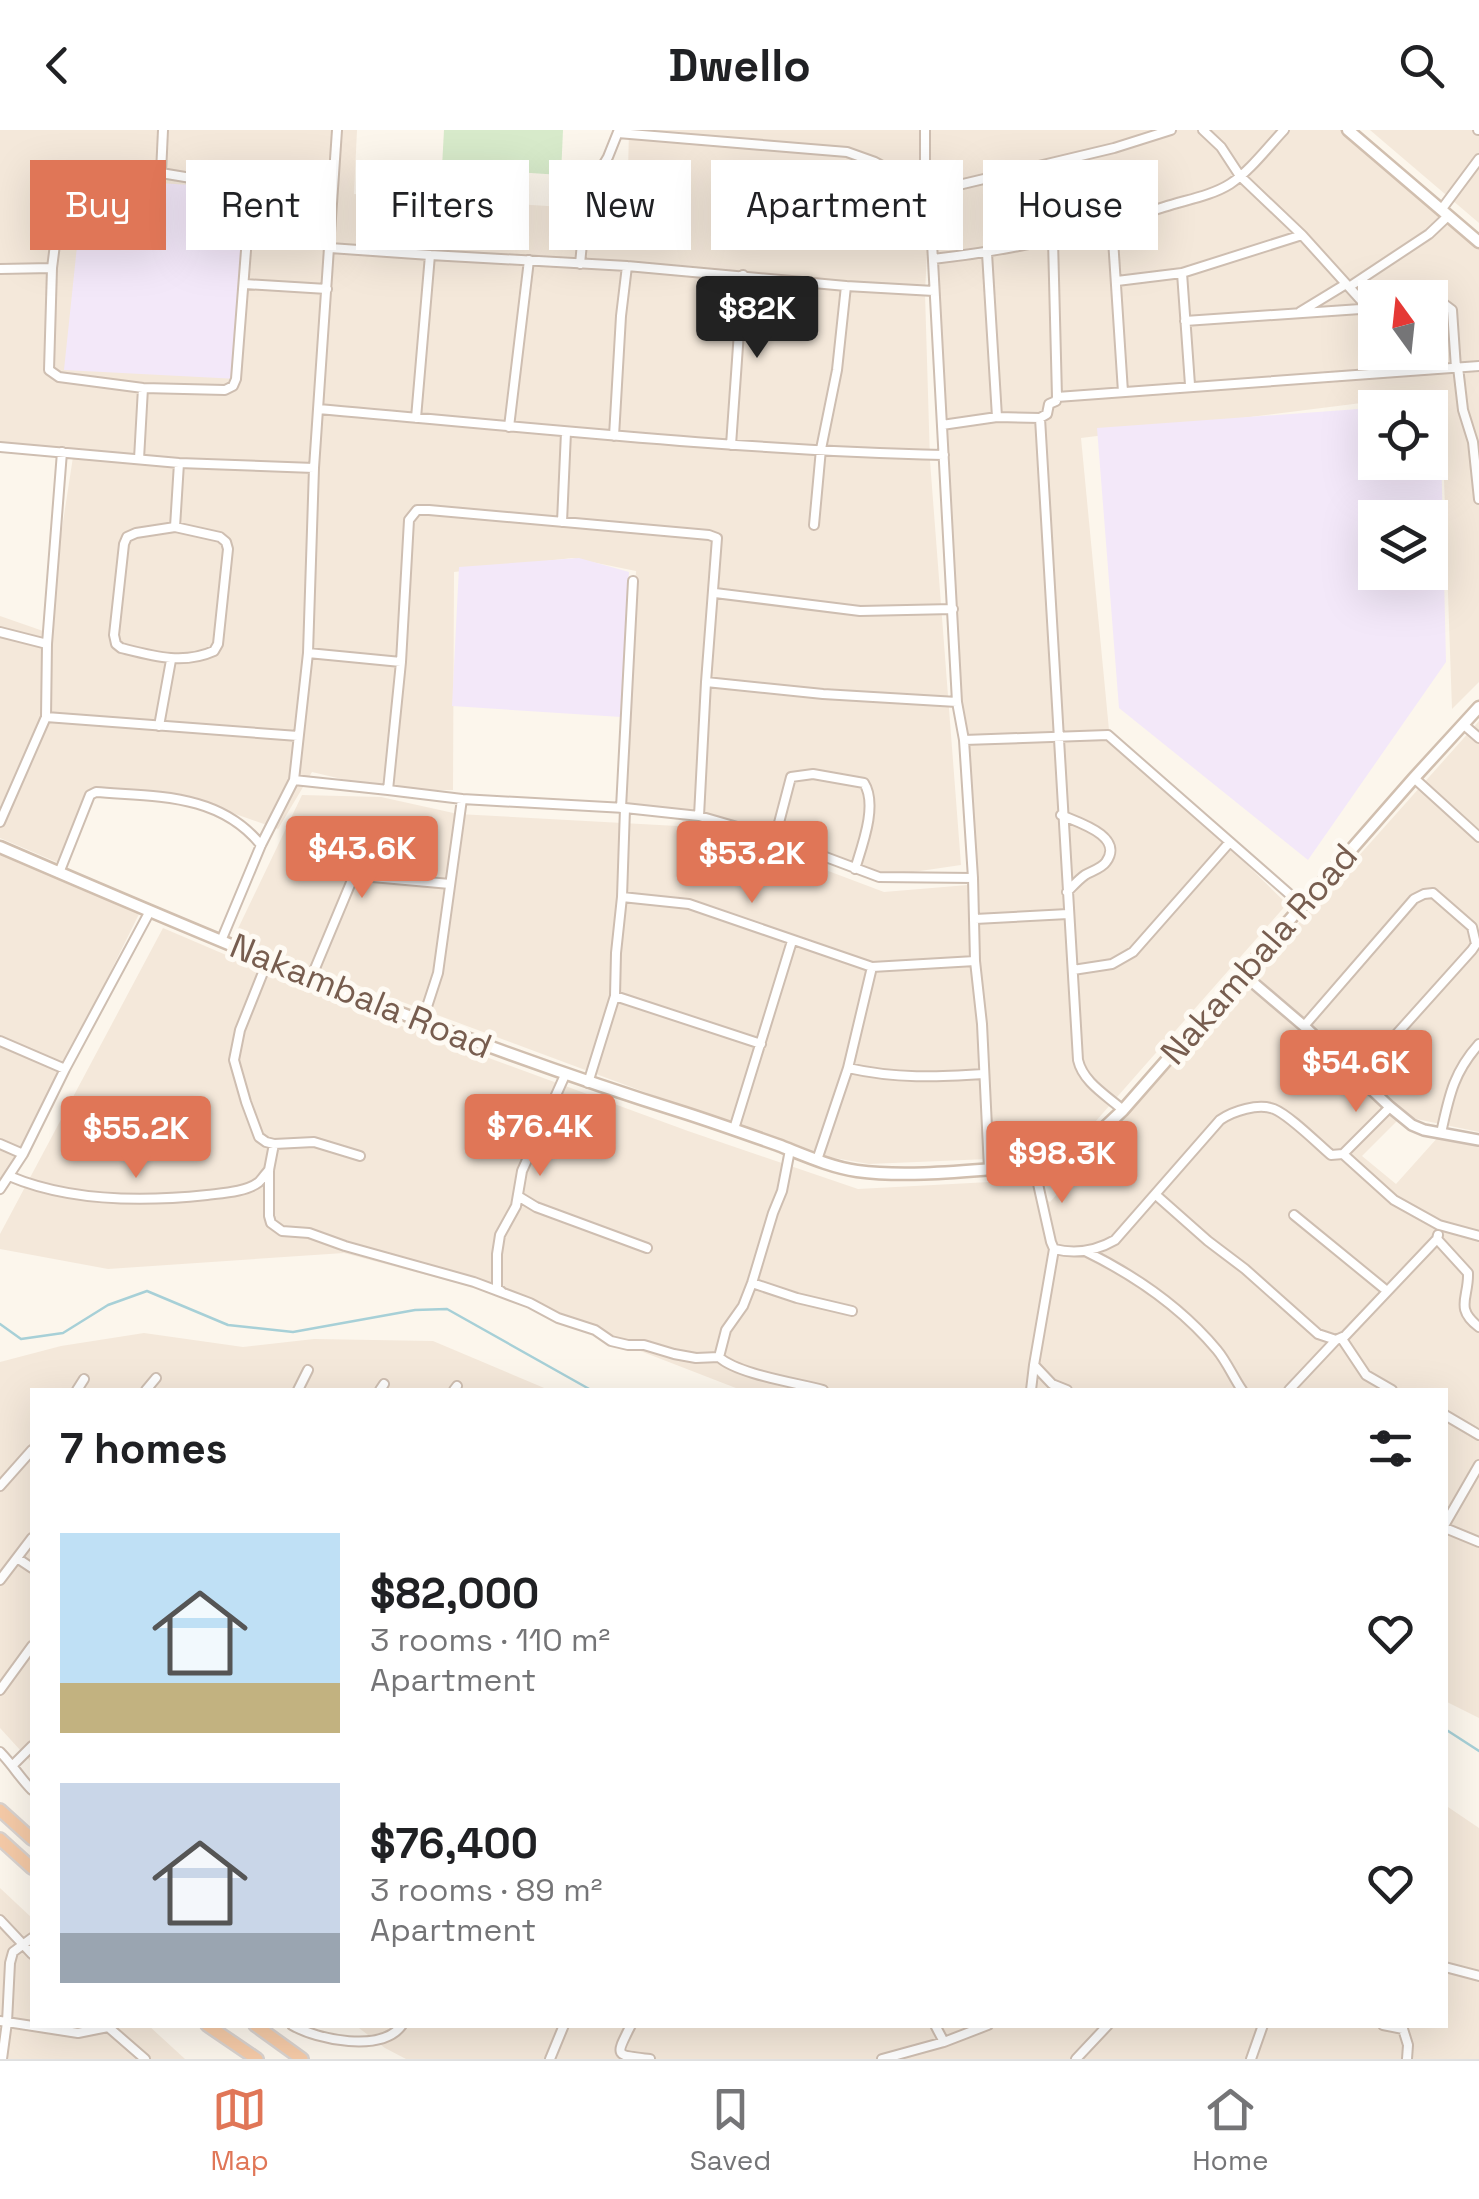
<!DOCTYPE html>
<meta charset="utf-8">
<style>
:root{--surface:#fff;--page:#f6f6f6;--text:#202124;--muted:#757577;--line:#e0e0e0;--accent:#e07657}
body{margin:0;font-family:"Space Grotesk",sans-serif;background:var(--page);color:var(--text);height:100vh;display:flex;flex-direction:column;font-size:38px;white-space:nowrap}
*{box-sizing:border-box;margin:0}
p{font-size:32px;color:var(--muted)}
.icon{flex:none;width:55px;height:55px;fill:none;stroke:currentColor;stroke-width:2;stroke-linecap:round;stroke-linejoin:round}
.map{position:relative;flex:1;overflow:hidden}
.sheet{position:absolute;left:30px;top:1258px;width:1418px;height:640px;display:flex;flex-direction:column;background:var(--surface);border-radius:0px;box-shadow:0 10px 40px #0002}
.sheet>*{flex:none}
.banner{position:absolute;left:30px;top:30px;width:1420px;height:90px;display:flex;gap:20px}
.needle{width:65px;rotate:345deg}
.buttons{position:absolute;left:1358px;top:150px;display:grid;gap:20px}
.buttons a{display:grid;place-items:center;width:90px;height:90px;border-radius:0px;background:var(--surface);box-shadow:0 10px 40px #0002;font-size:50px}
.price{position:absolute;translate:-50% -85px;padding:0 22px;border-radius:10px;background:var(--accent);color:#fff;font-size:32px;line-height:65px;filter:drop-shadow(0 2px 5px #0008)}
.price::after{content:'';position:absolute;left:50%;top:60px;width:30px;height:22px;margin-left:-15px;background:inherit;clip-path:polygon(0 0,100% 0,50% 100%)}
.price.selected{background:#222;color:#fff}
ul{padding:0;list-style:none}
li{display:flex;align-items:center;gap:30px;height:250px;padding:0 30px}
li span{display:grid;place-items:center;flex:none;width:280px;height:200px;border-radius:0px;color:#555}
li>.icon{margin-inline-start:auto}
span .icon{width:120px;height:120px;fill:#fffc;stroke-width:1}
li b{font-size:42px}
h2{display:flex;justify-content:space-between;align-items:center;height:120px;padding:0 30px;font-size:42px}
.pill{padding:0 35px;border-radius:0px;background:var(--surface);box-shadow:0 10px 40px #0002;font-size:35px;line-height:90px}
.pill.selected{background:var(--accent);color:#fff}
header{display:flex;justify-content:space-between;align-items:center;height:130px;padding:0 30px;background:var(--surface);font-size:45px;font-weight:600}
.dock{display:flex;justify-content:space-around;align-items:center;height:140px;border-top:2px solid var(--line);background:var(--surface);font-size:28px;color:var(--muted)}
.dock a{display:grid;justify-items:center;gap:5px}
.dock .selected{color:var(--accent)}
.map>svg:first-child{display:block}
.residential{fill:#f4e8da;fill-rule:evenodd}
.education{fill:#f3e8f9;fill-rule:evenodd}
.green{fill:#d7eaca}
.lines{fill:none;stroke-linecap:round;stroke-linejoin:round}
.stream{stroke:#a7d0d7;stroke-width:2.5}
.minor-casing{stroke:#cebeb1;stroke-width:12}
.tertiary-casing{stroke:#cebeb1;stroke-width:14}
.secondary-casing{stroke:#d1bfaf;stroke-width:15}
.trunk-casing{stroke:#d9d2ce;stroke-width:16}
.minor{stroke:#fff;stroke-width:8}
.tertiary{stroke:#fff;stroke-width:9}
.secondary{stroke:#fff;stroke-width:10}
.trunk{stroke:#f5caa7;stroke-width:11}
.labels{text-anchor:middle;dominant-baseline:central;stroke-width:10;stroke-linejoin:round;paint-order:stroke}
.street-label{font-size:35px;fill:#775d4f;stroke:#fefaf3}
</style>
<header><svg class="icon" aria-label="back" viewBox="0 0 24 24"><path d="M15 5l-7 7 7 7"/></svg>Dwello<svg class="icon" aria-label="search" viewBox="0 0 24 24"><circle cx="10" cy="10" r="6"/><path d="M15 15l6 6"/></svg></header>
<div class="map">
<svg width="1479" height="1929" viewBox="0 0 1479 1929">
<rect width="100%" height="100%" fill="#fcf6ec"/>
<path class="residential" d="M0,0H357L354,64L627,81L629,0H1344L1479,115V552L1452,579L1441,263L1081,308L1109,600L1287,774L1066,1025L994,1035L971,790L988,1029L869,1034L811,1024L233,809L302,665L381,667L458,684L714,698L884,762L968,755L929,81L925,163L930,331L961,735L879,747L699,686L625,678L636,441L572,428L454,442L453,660H388L312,642L278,699L181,665L90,659L61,734L0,708V486L46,502L73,327L0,322ZM1375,168H1430V222H1375Z
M1370,0H1479V93L1384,12Z
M1479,591V1002L1402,986L1362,1026L1396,1054L1439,1006L1479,1013V1588L1445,1571V1260H741L483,1160L344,1123L108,1139L0,1119V1104L163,798L336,872L688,1001L858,1059L1025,1050L1050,1072Z
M0,722L140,782L0,1066Z
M144,1203L243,1217L314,1209L433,1211L549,1260H32V1633L0,1598V1232L61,1216Z
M1445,1675L1479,1698V1929H406L385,1918L355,1895H1445Z
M0,1758L32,1788V1895H148L185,1929H0Z"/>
<path class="education" d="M94,49L239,58L248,69L238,249L64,240L83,59Z
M1440,273L1446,532L1308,730L1119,578L1097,298ZM1375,278H1430V332H1375ZM1375,388H1430V442H1375Z
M579,428L629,442L621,587L452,576L459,437Z"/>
<path class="green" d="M444,0H563L561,45L442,37Z"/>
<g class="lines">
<path class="stream" d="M0,1194L21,1209L63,1203L108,1175L147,1161L228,1195L293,1202L415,1180L447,1179L591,1260
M1445,1599L1479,1621"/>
<g class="minor-casing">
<path id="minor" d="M925,0V63L931,94L957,572L964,610L973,748L975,831L982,894L989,1039
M1203,0L1221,17L1240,46L1302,105L1368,178
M1478,0H1479
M618,3L847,22L875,32L925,59
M75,36L161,43L239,56L246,61L250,69L236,249L233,256L225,260L143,258L59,247L49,240L52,138L64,44L67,39Z
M161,43L163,0
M925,63L1114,18L1171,0
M1441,80L1479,29
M1112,94L1123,262
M1053,110L1057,267
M330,118L430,125L416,288
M987,123L997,287
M430,125L627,136L846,156L934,161
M933,129C1016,120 1085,103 1164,77C1185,70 1211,66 1230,54C1250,41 1267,18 1284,0
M580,134L587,62L608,27L618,2
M0,139L52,138
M1182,143L1190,255
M1117,151L1182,143L1302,105
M245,154L327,159
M1349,157L1429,104L1448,86
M1430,175L1444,174L1452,180L1456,238
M1300,182L1346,154
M1185,191L1375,178
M1458,237L1463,280L1473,312L1479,369
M318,279C526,297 735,320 944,325
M1040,288L1047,284L1049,274L1056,271L1057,267L1479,236
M942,295L997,287L1040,288L1078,930C1083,952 1106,965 1123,980
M509,297L529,130
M614,306L621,186L627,136
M731,315L743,145
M0,317L179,333L314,338
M139,329L143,258
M562,392L566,302
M814,395L821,319L837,240L846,156
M175,397L220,407L226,412L228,419L218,514L214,521C183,535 153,526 121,518L116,514L114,505L124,414L127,407L136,403Z
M175,397L179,333
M715,463L860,481L953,479
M0,502L47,514
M308,523L401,532
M706,552L823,564L957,572
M46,587L47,514L62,322
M1464,595L1479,608
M159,596L171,530
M964,610L1108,605L1303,776
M1414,648L1479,707
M294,650L388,660L401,532L409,390L417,380H429L709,405L717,408L706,552L699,686
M388,660L462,669L625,678L699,686L775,708L879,747L973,748
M621,678L633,451
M1061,685C1077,692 1125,706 1106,732C1102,738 1092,741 1085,745C1078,750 1073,756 1067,762
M0,692L46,587L298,606
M775,708L791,647L813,644L864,653C878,675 862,716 855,739
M59,743L90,665L96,662C157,667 219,663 261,715
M622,767L689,774L872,837
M975,789L1068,784
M221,811L261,715L294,650L308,523L314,338L337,0
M268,830L240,900L234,930L246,972L259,1007L266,1012L274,1014L314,1012L360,1026
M1073,840L1112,834L1133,822L1229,713
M311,848L352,750L361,746L450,754
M615,866L761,914
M422,892L438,843L462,669
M1304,896L1414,769L1424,764L1433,763L1472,797L1476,814L1472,820L1358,947
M0,911L65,939
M848,938C897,949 936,947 984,944
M588,953L615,866L616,823L622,767L625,678
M734,999L792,811
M1441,1003C1449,967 1453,943 1479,914
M0,1014L23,1024
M274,1014L269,1040V1086L271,1093L282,1101L309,1103L345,1116L474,1152L530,1173L558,1188L595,1200L611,1211L628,1215H644L674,1224L696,1228L719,1227C737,1244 797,1253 823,1260
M1343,1024L1390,977
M817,1030L848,938L872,837L975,831
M1034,1036L1051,1112L1054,1119C1075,1124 1096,1121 1115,1110L1220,990C1233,981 1258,973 1274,979C1289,985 1317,1013 1331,1025L1343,1024L1394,1070L1439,1095L1479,1106
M9,1046C70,1072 142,1072 207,1065C223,1063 246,1062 259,1052C262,1049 266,1043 269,1040
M0,1059L23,1024L65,939L150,781
M1156,1065L1208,1111L1245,1139L1318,1204L1336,1210
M518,1066L536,1077L647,1118
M1294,1085L1387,1161
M1438,1105L1437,1109L1468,1143C1469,1168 1454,1178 1479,1197
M1054,1119L1034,1235L1052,1254L1067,1260
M1085,1121C1134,1145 1182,1178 1217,1220C1227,1232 1233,1247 1242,1260
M752,1153L797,1168L852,1181
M502,1162L497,1158V1124L500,1105L516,1076L522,1041L565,945
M1342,1209L1366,1245L1392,1260
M719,1227L726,1200L743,1176L752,1153L773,1083L782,1061L790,1020
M77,1260L84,1249
M146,1260L156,1248
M298,1260L308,1240
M380,1260L384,1254
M454,1260L457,1256
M1031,1260L1034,1235
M1289,1260L1336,1210L1345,1206L1437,1109
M1445,1285L1479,1305
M0,1356L32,1320
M1445,1394L1479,1335
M1445,1398L1479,1412
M17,1428L32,1438
M0,1450L32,1408
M0,1560L32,1516
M0,1622C12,1634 20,1648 32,1660
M13,1635L32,1616
M0,1790L32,1824
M1445,1837L1479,1846
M0,1891L78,1903L108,1897
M292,1895C317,1910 382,1923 402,1895
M631,1895C615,1927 614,1925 650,1929
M935,1895L944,1912
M1383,1895L1403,1899L1408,1915L1407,1929
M107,1896L145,1929
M2,1929L7,1892L10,1833L13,1822L32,1808
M550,1929L564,1895
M882,1929L944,1912L988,1895
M1076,1929L1108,1895
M1251,1929L1263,1895"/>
</g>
<g class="tertiary-casing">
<path id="tertiary" d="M1243,844L1304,896L1390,977L1412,995L1424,1000L1479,1010"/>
</g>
<g class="secondary-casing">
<path id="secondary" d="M1348,0L1479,112
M0,717C225,814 451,910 685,983C716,993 747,1004 778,1015C804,1025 830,1037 857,1041C915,1049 988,1038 1047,1035L1071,1029L1123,980L1414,648L1479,577"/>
</g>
<g class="trunk-casing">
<path id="trunk" d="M0,1680L32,1709
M0,1709L32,1738
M207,1895L257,1929
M255,1895L302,1929"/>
</g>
<use href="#minor" class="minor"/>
<use href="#tertiary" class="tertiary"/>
<use href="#secondary" class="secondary"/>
<use href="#trunk" class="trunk"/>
</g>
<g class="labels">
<g class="street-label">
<text transform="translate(1259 824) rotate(-49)">Nakambala Road</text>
<text transform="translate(361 866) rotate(22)">Nakambala Road</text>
</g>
</g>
</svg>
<div class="buttons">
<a><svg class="needle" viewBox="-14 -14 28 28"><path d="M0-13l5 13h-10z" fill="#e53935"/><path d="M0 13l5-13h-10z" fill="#757577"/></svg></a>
<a><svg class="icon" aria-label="locate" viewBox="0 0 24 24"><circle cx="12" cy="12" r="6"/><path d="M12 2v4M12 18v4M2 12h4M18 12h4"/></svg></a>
<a><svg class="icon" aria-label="layers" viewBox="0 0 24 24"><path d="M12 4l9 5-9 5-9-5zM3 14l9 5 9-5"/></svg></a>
</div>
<b class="price selected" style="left:757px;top:231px">$82K</b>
<b class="price" style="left:362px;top:771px">$43.6K</b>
<b class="price" style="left:752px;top:776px">$53.2K</b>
<b class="price" style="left:1356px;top:985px">$54.6K</b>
<b class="price" style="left:540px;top:1049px">$76.4K</b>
<b class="price" style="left:136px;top:1051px">$55.2K</b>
<b class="price" style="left:1062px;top:1076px">$98.3K</b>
<div class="banner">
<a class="pill selected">Buy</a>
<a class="pill">Rent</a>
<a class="pill">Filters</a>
<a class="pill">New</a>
<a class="pill">Apartment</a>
<a class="pill">House</a>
</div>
<section class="sheet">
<h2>7 homes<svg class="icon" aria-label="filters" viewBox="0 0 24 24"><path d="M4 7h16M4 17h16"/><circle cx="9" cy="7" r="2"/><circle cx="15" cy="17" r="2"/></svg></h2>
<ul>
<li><span style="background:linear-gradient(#bfe0f5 75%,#c2b280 0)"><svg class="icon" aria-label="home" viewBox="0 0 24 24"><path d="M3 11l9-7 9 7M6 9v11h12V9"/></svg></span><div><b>$82,000</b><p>3 rooms · 110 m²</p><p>Apartment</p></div><svg class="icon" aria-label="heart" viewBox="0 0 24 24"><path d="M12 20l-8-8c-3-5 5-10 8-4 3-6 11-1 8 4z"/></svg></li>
<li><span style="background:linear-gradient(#c9d6e8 75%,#9aa5b1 0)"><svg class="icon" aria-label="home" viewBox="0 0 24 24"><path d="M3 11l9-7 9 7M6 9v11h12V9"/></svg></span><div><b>$76,400</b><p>3 rooms · 89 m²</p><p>Apartment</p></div><svg class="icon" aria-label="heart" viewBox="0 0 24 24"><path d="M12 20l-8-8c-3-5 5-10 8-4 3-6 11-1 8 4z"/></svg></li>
</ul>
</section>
</div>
<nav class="dock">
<a class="selected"><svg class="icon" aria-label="map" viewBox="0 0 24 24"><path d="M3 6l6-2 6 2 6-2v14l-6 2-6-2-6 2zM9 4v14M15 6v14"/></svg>Map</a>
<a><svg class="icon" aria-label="saved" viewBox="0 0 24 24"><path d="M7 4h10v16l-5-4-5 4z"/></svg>Saved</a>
<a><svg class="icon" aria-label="home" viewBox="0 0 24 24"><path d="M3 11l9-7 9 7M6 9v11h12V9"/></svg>Home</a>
</nav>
